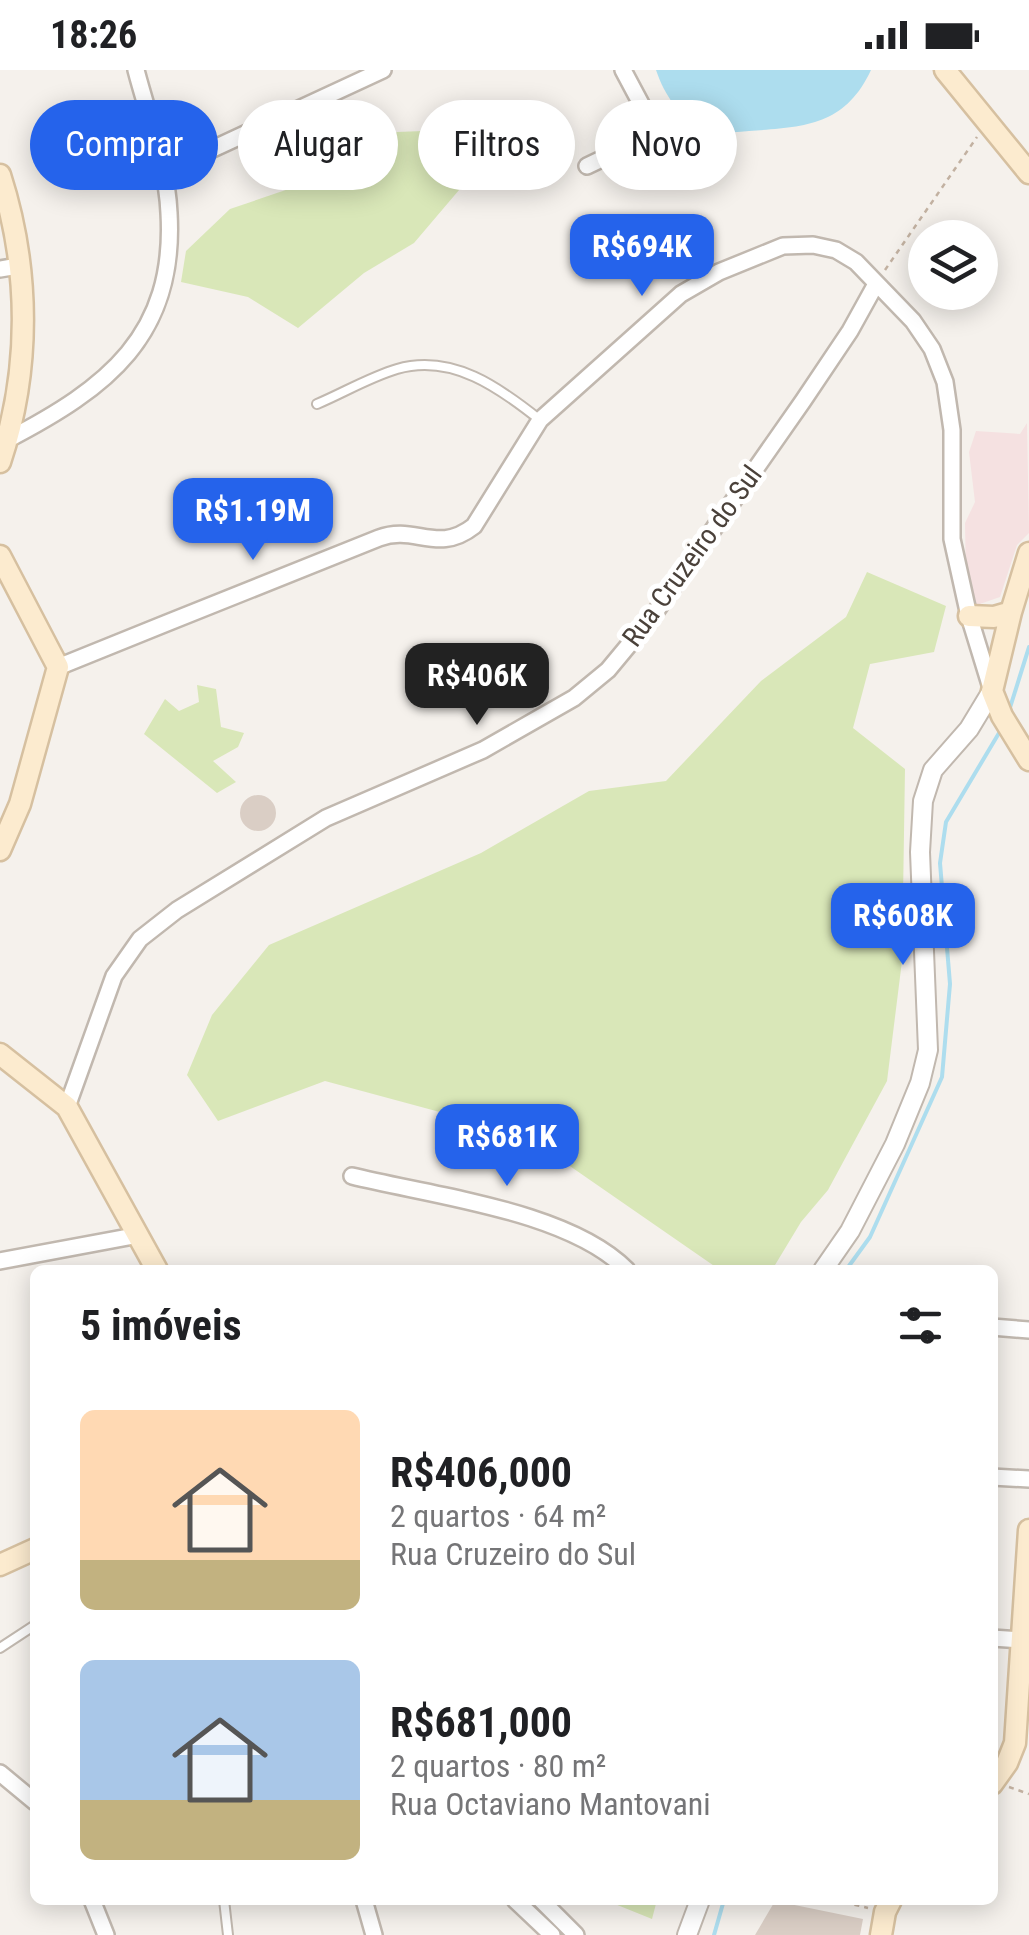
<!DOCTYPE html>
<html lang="pt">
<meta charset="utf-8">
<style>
:root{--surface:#fff;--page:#f2f2f2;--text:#202124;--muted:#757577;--accent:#2563eb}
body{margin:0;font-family:"Roboto Condensed",sans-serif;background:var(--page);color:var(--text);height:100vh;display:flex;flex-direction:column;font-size:38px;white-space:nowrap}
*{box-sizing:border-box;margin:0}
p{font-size:32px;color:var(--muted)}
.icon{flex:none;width:55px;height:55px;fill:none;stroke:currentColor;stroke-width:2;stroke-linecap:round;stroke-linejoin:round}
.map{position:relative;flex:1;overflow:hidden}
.side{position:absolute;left:30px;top:1195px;width:968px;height:640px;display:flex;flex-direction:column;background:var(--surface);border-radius:15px;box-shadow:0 5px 25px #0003}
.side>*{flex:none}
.hud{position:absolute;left:30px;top:30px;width:970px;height:90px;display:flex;gap:20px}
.buttons{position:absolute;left:908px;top:150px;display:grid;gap:20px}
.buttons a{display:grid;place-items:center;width:90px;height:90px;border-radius:50%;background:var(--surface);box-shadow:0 5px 25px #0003;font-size:50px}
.price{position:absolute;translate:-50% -85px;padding:0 22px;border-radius:20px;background:var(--accent);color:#fff;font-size:32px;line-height:65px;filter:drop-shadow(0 2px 5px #0008)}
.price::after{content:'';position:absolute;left:50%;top:60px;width:30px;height:22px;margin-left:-15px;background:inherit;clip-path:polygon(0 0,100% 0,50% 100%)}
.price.selected{background:#222;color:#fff}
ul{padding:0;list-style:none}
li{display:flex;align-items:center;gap:30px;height:250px;padding:0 50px}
li span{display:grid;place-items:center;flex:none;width:280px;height:200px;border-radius:15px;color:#555}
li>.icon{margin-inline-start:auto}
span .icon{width:120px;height:120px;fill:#fffc;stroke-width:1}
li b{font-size:42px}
h2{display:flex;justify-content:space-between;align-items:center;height:120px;padding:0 50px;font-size:42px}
.pill{padding:0 35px;border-radius:45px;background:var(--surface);box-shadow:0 5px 25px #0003;font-size:35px;line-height:90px}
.pill.selected{background:var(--accent);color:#fff}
.status{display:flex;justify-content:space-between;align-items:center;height:70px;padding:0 50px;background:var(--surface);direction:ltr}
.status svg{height:28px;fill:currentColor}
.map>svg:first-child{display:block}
.medical{fill:#f5e1e1}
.green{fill:#d9e7b8}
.water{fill:#adddee}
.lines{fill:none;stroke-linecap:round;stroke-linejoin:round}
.stream{stroke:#adddee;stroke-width:4}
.building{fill:#dacec5}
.service-casing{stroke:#c1b8af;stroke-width:12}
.minor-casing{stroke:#c1b8af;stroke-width:20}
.tertiary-casing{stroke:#c1b8af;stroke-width:22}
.secondary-casing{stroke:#d6c0a0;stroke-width:25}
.path{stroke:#c2b1a1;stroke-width:2.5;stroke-dasharray:5 5;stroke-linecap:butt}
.service{stroke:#fff;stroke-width:8}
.minor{stroke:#fff;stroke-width:15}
.tertiary{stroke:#fff;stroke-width:18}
.secondary{stroke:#fcebcf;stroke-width:20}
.labels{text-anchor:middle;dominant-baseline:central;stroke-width:10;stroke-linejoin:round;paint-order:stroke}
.street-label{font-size:28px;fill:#4a413a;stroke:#fff}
</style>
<div class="status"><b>18:26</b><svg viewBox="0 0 49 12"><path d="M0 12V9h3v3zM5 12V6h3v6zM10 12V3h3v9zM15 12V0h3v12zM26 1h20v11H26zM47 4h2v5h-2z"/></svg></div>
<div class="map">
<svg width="1029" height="1865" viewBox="0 0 1029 1865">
<rect width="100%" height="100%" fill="#f5f1ec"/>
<path class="medical" d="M1027,353L1029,463L1017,475L1000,527L974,536L966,512L965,453L975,432L969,382L976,361L1020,364Z"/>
<path class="green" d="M500,36L499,73L414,173L364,203L298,258L248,227L181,212L186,181L230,139L324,107L397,62L449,60Z
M867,502L946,536L934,582L870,594L853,658L905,699L902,891L887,1011L828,1120L801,1152L772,1200H720L525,1065L325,1011L218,1051L187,1005L212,945L269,875L481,783L589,721L666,711L761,611L846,547Z
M197,615L216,619L221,657L244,663L238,677L213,691L236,712L217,723L144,664L165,629L179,641L199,632Z
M605,1830H657L652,1849Z"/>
<path class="water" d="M656,0H871C845,56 804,57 749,61C735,62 716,65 703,58C678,45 665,26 656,0Z"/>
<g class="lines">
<path class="stream" d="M1008,644L1029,577
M846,1200L870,1167L942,1007L950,914L940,793L946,752L1002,658
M714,1865L724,1830"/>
</g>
<path class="building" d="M240 743a18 18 0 1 1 36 0a18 18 0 1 1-36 0Z
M775,1831L863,1849L860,1865H755Z"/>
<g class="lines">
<g class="service-casing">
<path id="service" d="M317,334C343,323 370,307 397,299C452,283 500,318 540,350
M0,1578L35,1555
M224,1830L228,1865"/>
</g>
<g class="minor-casing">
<path id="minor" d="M587,96L633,74L647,61L648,47L623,0
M163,102L383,0
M0,199L18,196
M7,370C107,318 176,266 169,143C167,95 148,46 136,0
M58,597C165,554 272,510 379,468C415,454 437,485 474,456L540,350L681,224L719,202L783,176L813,175L836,180L856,192L913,251L932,279L945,312L952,360V469L969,546L992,621
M67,1037L114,906L140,869L177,840L326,748L483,680L574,628L608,600L652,547L803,331L850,261L876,214
M352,1106C433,1126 569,1141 627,1200
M0,1191L139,1165
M992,1257L1029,1260
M992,1407L1029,1409
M992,1568L1022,1570
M0,1703L35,1732
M92,1830L106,1865
M364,1830L374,1865
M515,1830L552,1865
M541,1830L576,1865"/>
</g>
<g class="tertiary-casing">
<path id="tertiary" d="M823,1200L850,1161L895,1074L920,1013L928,980L920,782L923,731L933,700L969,659L992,621
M687,1865L700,1830"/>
</g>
<g class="secondary-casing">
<path id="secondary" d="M945,0L1029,103
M0,105C30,198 31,300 0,392
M1029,483L1011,542L992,621L1002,646L1029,690
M0,486L58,597L20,734L0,780
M969,546L994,547L1011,542
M0,984L67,1037L157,1200
M0,1495L35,1479
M992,1714L1007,1693L1015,1673L1029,1460
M881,1865L885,1842L891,1830"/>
</g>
<path class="path" d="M885,200L977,67
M1009,1717L1029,1724
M835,1830L868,1838"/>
<use href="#service" class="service"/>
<use href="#minor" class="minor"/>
<use href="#tertiary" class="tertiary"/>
<use href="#secondary" class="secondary"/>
</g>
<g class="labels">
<g class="street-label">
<text transform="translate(692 486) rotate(-54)">Rua Cruzeiro do Sul</text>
</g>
</g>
</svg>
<div class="buttons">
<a><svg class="icon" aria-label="layers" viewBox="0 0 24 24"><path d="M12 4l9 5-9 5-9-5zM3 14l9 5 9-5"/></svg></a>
</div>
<b class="price" style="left:642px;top:229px">R$694K</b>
<b class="price" style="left:253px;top:493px">R$1.19M</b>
<b class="price selected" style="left:477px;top:658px">R$406K</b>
<b class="price" style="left:903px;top:898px">R$608K</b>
<b class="price" style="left:507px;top:1119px">R$681K</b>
<div class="hud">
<a class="pill selected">Comprar</a>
<a class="pill">Alugar</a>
<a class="pill">Filtros</a>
<a class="pill">Novo</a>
</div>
<section class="side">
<h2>5 imóveis<svg class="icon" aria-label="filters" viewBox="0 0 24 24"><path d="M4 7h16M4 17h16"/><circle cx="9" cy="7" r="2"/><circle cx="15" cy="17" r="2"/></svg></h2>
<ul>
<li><span style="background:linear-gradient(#ffd9b3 75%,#c2b280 0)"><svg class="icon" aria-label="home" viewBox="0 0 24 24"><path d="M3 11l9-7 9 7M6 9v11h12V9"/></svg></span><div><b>R$406,000</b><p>2 quartos · 64 m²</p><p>Rua Cruzeiro do Sul</p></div></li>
<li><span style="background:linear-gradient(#a9c7e8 70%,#c2b280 0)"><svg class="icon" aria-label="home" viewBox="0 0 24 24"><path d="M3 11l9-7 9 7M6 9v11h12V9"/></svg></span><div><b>R$681,000</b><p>2 quartos · 80 m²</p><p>Rua Octaviano Mantovani</p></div></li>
</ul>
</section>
</div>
